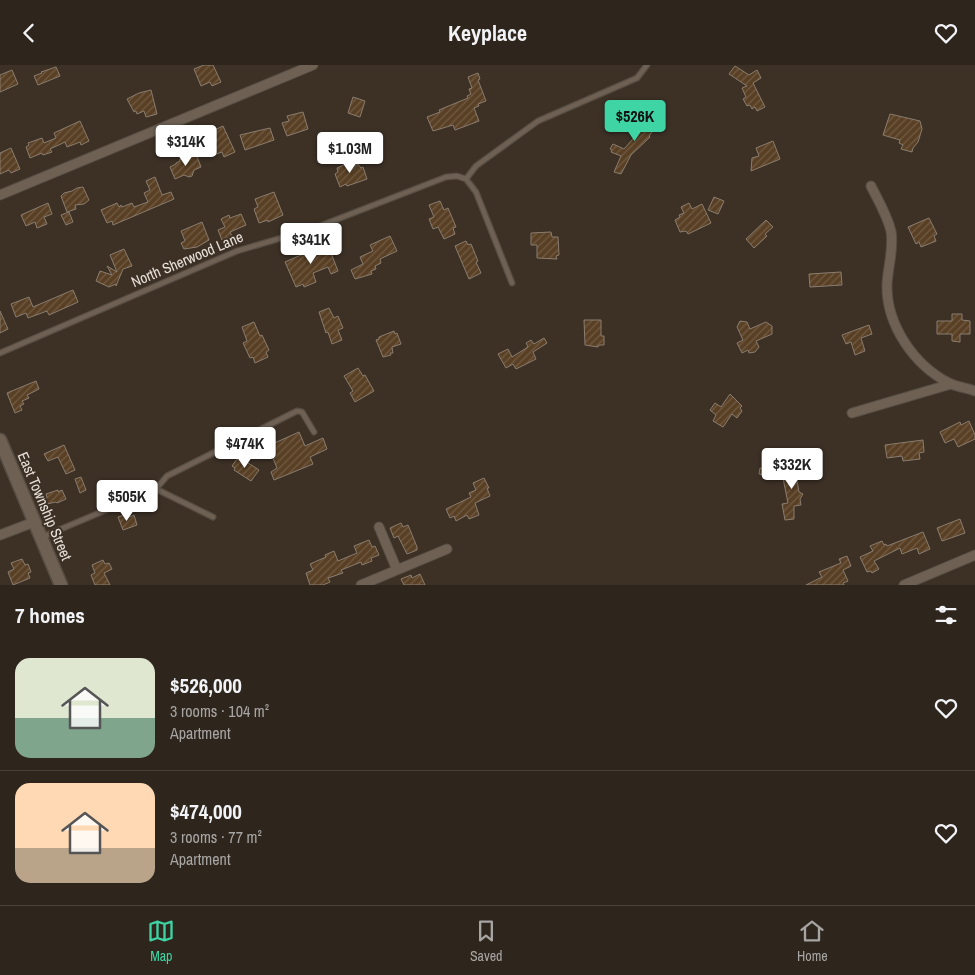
<!DOCTYPE html>
<meta charset="utf-8">
<style>
:root{--surface:#2e251c;--page:#3a3129;--text:#f1f3f6;--muted:#a7a5a3;--line:#49423b;--accent:#3ed4a3}
body{margin:0;font-family:"Archivo Narrow",sans-serif;background:var(--page);color:var(--text);height:100vh;display:flex;flex-direction:column;font-size:19px;white-space:nowrap}
*{box-sizing:border-box;margin:0}
p{font-size:16px;color:var(--muted)}
.icon{flex:none;width:28px;height:28px;fill:none;stroke:currentColor;stroke-width:2;stroke-linecap:round;stroke-linejoin:round}
.map{position:relative;height:520px;overflow:hidden}
.panel{display:flex;flex-direction:column;background:var(--surface);flex:1}
.panel>*{flex:none}
.price{position:absolute;translate:-50% -42px;padding:0 11px;border-radius:5px;background:#fff;color:#222;font-size:16px;line-height:32px;filter:drop-shadow(0 1px 2px #0008)}
.price::after{content:'';position:absolute;left:50%;top:30px;width:15px;height:11px;margin-left:-8px;background:inherit;clip-path:polygon(0 0,100% 0,50% 100%)}
.price.active{background:var(--accent);color:#111}
ul{padding:0;list-style:none}
li{display:flex;align-items:center;gap:15px;height:125px;padding:0 15px}
li+li{border-top:1px solid var(--line)}
li span{display:grid;place-items:center;flex:none;width:140px;height:100px;border-radius:15px;color:#555}
li>.icon{margin-inline-start:auto}
span .icon{width:60px;height:60px;fill:#fffc;stroke-width:1}
li b{font-size:21px}
h2{display:flex;justify-content:space-between;align-items:center;height:60px;padding:0 15px;font-size:21px}
header{display:flex;justify-content:space-between;align-items:center;height:65px;padding:0 15px;background:var(--surface);font-size:22px;font-weight:800}
.dock{display:flex;justify-content:space-around;align-items:center;height:70px;border-top:1px solid var(--line);background:var(--surface);font-size:14px;color:var(--muted)}
.dock a{display:grid;justify-items:center;gap:2px}
.dock .active{color:var(--accent)}
.map>svg:first-child{display:block}
.building{fill:url(#building-hatch);stroke:#8a7d6f}
.lines{fill:none;stroke-linecap:round;stroke-linejoin:round}
.lane-casing{stroke:#574d43;stroke-width:7}
.street-casing{stroke:#574d43;stroke-width:11}
.secondary-casing{stroke:#574d43;stroke-width:15}
.lane{stroke:#6e6154;stroke-width:4.5}
.street{stroke:#6e6154;stroke-width:9}
.secondary{stroke:#6e6154;stroke-width:12}
.labels{text-anchor:middle;dominant-baseline:central;stroke-width:4;stroke-linejoin:round;paint-order:stroke}
.street-label{font-size:15px;fill:#e8e0d9;stroke:#3d3126}
</style>
<header><svg class="icon" aria-label="back" viewBox="0 0 24 24"><path d="M15 5l-7 7 7 7"/></svg>Keyplace<svg class="icon" aria-label="heart" viewBox="0 0 24 24"><path d="M12 20l-8-8c-3-5 5-10 8-4 3-6 11-1 8 4z"/></svg></header>
<div class="map">
<svg width="975" height="520" viewBox="0 0 975 520">
<defs>
<pattern id="building-hatch" width="6" height="6" patternUnits="userSpaceOnUse" patternTransform="scale(1.25)"><rect width="6" height="6" fill="#594025"/><path d="M-1 1l2-2M0 6l6-6M5 7l2-2" fill="none" stroke="#715b44"/></pattern>
</defs>
<rect width="100%" height="100%" fill="#3d3126"/>
<path class="building" d="M204,0H213L221,17L212,21L210,17L201,21L194,4Z
M735,1L749,10L757,5L761,13L753,18L765,42L757,46L755,42L752,44L750,40L747,41L743,34L746,32L742,23L747,21L729,9Z
M56,2L60,11L38,20L34,11L42,8L41,7Z
M12,5L18,19L0,27V10Z
M478,8L480,14L478,15L486,36L478,39L479,41L474,43L479,56L455,65L453,60L433,66L427,52L440,47L439,45L468,33L467,31L471,29L469,24L472,23L468,12Z
M151,25L157,49L146,52L144,46L137,49L136,46L134,47L127,34L139,28Z
M353,32L365,36L360,52L348,48Z
M657,46L658,59L649,71L650,72L631,90L621,109L614,107L621,91L611,87L612,85L610,84L613,79L624,84L647,58L646,48Z
M303,47L308,64L287,71L282,58L289,56L287,51Z
M890,49L920,56L922,64L918,77L913,83L912,87L901,84L903,80L899,78L900,75L883,70Z
M80,56L89,76L81,80L80,77L67,82L65,77L50,84L52,87L43,90L42,88L30,93L26,82L29,80L28,78L42,73L44,78L56,73L54,68Z
M223,61L235,87L224,92L222,87L211,91L207,81L217,76L212,66Z
M270,63L274,75L245,85L240,70Z
M773,76L780,94L751,106L752,93L759,91L756,83Z
M11,83L20,104L11,108L9,105L0,109V88Z
M196,89L201,102L194,105L192,111L189,112L184,110L175,114L170,102L176,99V98L180,96L179,95Z
M352,96L354,101L358,99L361,103L363,102L367,114L347,121L346,119L340,122L335,109L338,107L337,103Z
M155,112L162,130L171,127L174,134L113,160L112,156L107,158L101,145L117,138L119,142L121,140L122,142L132,138L134,142L148,137L144,128L150,125L146,116Z
M83,122L89,135L84,139L75,140L76,144L67,147L61,131L64,128L72,126L77,123Z
M274,127L283,150L268,157V155L259,158L254,144L258,142L255,134Z
M714,132L724,136L718,149L708,145Z
M440,136L444,145L448,143L456,162L453,163L455,169L444,174L438,162L433,164L429,154L434,152L429,140Z
M48,138L52,149L44,152L47,159L37,163L35,157L26,161L21,150Z
M689,138L692,144L702,139L711,158L688,169L686,166L680,167L675,155L680,152L679,150L684,148L681,142Z
M69,147L73,157L66,160L61,150Z
M241,149L246,160L230,167L232,171L222,175L218,165L225,162L221,154L229,150L230,153Z
M929,153L937,169L934,171L936,176L921,182L919,177L916,179L908,162Z
M766,155L773,162L765,169L767,171L754,183L746,174Z
M202,157L209,175L197,182L184,184L181,178L185,176L181,166Z
M551,167L552,172H558L559,190L556,191L557,194L537,193V180H531V168Z
M390,171L397,186L380,194L381,198L375,201L376,204L371,206L372,209L355,214L351,205L363,199L360,192L373,186L370,180Z
M466,176L468,180L471,179L478,196L476,197L481,208L469,214L455,181Z
M326,179L329,183L338,206L331,209L328,202L313,208L316,217L304,222L303,219L296,222L285,197Z
M124,184L132,201L123,204L116,221V219L109,222L96,216L100,206L112,210L107,201L117,207L110,190Z
M841,207L842,220L810,222L809,209Z
M73,225L78,237L49,250L47,246L28,253L26,248L16,252L11,239L29,232L33,242Z
M329,243L334,253L338,251L343,263L338,265L342,275L332,279L328,267L326,268L319,247Z
M0,246L8,264L0,268Z
M952,249H962V255L970,256V269H960V277L952,276V269H937V256H952Z
M584,255H601V271H604V280H599L598,282L585,280Z
M740,256L747,257L750,264L766,257L772,261V269L756,276L759,282L755,287L749,288L748,285L742,288L737,278L743,275L737,262Z
M254,257L260,271L262,270L269,285L266,287L268,292L255,298L253,292L250,293L243,278L247,276L242,262Z
M869,260L872,269L861,273L865,286L855,290L851,277L846,279L842,270Z
M394,266L395,269L397,268L401,279L392,282L393,288H390L391,290L383,292L376,275L379,274V272Z
M544,273L547,278L533,287L536,294L516,304L513,299L506,303L498,289L508,284L512,292L528,282L526,278L531,275L534,279Z
M358,303L363,311L365,310L374,326L355,337L350,328L353,326L344,311Z
M36,316L39,324L27,330L29,333L22,336L24,339L20,341L22,345L15,348L7,328Z
M730,329L742,341L740,343L742,346L737,353L732,349L723,362L713,356L716,350L710,345L715,338L721,342Z
M969,356L975,370V374L958,382L954,374L945,378L940,367L960,357L961,360Z
M299,367L305,381L323,373L327,384L310,392L313,399L274,415L271,407L277,403L268,381Z
M923,375L924,387L919,388L920,394L903,396L902,391L887,393L885,380Z
M64,380L75,405L66,409L58,392L48,396L44,389Z
M237,394L240,396L242,394L259,405L251,416L234,405L235,403L232,401Z
M790,398L803,402L800,411L796,410L799,427L803,429L800,434L801,440L794,441V454L785,455L782,439L788,438L782,408Z
M760,403L779,408L777,413L759,409Z
M81,412L86,425L80,428L75,414Z
M484,413L489,423H487L490,431L475,438L479,450L469,454L467,450L456,456L454,451L450,453L446,444L471,432L469,428L476,425L473,418Z
M58,425V427L62,425L66,434L57,438L56,437L47,439L44,433L47,432L46,429Z
M128,449L129,452L134,450L137,460L123,465L118,452Z
M960,454L965,468L942,476L937,463Z
M401,458L403,462L408,460L417,482V485L407,489L398,471L394,473L390,463Z
M923,467L930,484L919,489L917,483L902,489L900,483L874,496L879,504L872,508L871,506L867,507L860,492L873,486L870,481L882,476L884,480L886,479L887,481Z
M369,475L372,482L375,481L379,490L371,493L372,496L362,500L361,497L341,505L343,508L328,513L330,517L323,520H310L306,508L313,505L310,499L326,492L325,490L334,486L338,496L357,488L354,481Z
M847,491L851,501L843,505L848,516L843,518L844,520H806L822,512L819,507L841,498L839,494Z
M22,494L25,500L28,499L31,507L28,508L30,513L13,520L8,507L14,504L11,498Z
M103,495L105,499L109,498L112,504L104,508L110,520H95L91,510L95,508L92,500Z
M420,509L425,520H404L401,514L411,510L412,513Z"/>
<g class="lines">
<g class="lane-casing">
<path id="lane" d="M466,114L476,127L512,218
M0,288L237,186L312,164L446,112L457,111L466,114L476,101L538,56L637,13L647,0
M156,424L213,452
M42,472L156,424L167,411L297,346L302,347L314,367"/>
</g>
<g class="street-casing">
<path id="street" d="M871,121C878,135 887,150 891,166C894,184 888,201 887,219C886,260 914,300 949,318C957,322 967,323 975,326
M0,130L313,0
M852,348L951,319
M379,462L397,505
M0,470L34,457
M361,520L447,484
M904,520L975,490"/>
</g>
<g class="secondary-casing">
<path id="secondary" d="M0,375L61,520"/>
</g>
<use href="#lane" class="lane"/>
<use href="#street" class="street"/>
<use href="#secondary" class="secondary"/>
</g>
<g class="labels">
<g class="street-label">
<text transform="translate(187 194) rotate(-23)">North Sherwood Lane</text>
<text transform="translate(45 441) rotate(67)">East Township Street</text>
</g>
</g>
</svg>
<b class="price active" style="left:635px;top:77px">$526K</b>
<b class="price" style="left:186px;top:102px">$314K</b>
<b class="price" style="left:350px;top:109px">$1.03M</b>
<b class="price" style="left:311px;top:200px">$341K</b>
<b class="price" style="left:245px;top:404px">$474K</b>
<b class="price" style="left:792px;top:425px">$332K</b>
<b class="price" style="left:127px;top:457px">$505K</b>
</div>
<section class="panel">
<h2>7 homes<svg class="icon" aria-label="filters" viewBox="0 0 24 24"><path d="M4 7h16M4 17h16"/><circle cx="9" cy="7" r="2"/><circle cx="15" cy="17" r="2"/></svg></h2>
<ul>
<li><span style="background:linear-gradient(#dfe7d0 60%,#7fa58c 0)"><svg class="icon" aria-label="home" viewBox="0 0 24 24"><path d="M3 11l9-7 9 7M6 9v11h12V9"/></svg></span><div><b>$526,000</b><p>3 rooms · 104 m²</p><p>Apartment</p></div><svg class="icon" aria-label="heart" viewBox="0 0 24 24"><path d="M12 20l-8-8c-3-5 5-10 8-4 3-6 11-1 8 4z"/></svg></li>
<li><span style="background:linear-gradient(#ffd9b3 65%,#b9a48a 0)"><svg class="icon" aria-label="home" viewBox="0 0 24 24"><path d="M3 11l9-7 9 7M6 9v11h12V9"/></svg></span><div><b>$474,000</b><p>3 rooms · 77 m²</p><p>Apartment</p></div><svg class="icon" aria-label="heart" viewBox="0 0 24 24"><path d="M12 20l-8-8c-3-5 5-10 8-4 3-6 11-1 8 4z"/></svg></li>
</ul>
</section>
<nav class="dock">
<a class="active"><svg class="icon" aria-label="map" viewBox="0 0 24 24"><path d="M3 6l6-2 6 2 6-2v14l-6 2-6-2-6 2zM9 4v14M15 6v14"/></svg>Map</a>
<a><svg class="icon" aria-label="saved" viewBox="0 0 24 24"><path d="M7 4h10v16l-5-4-5 4z"/></svg>Saved</a>
<a><svg class="icon" aria-label="home" viewBox="0 0 24 24"><path d="M3 11l9-7 9 7M6 9v11h12V9"/></svg>Home</a>
</nav>
